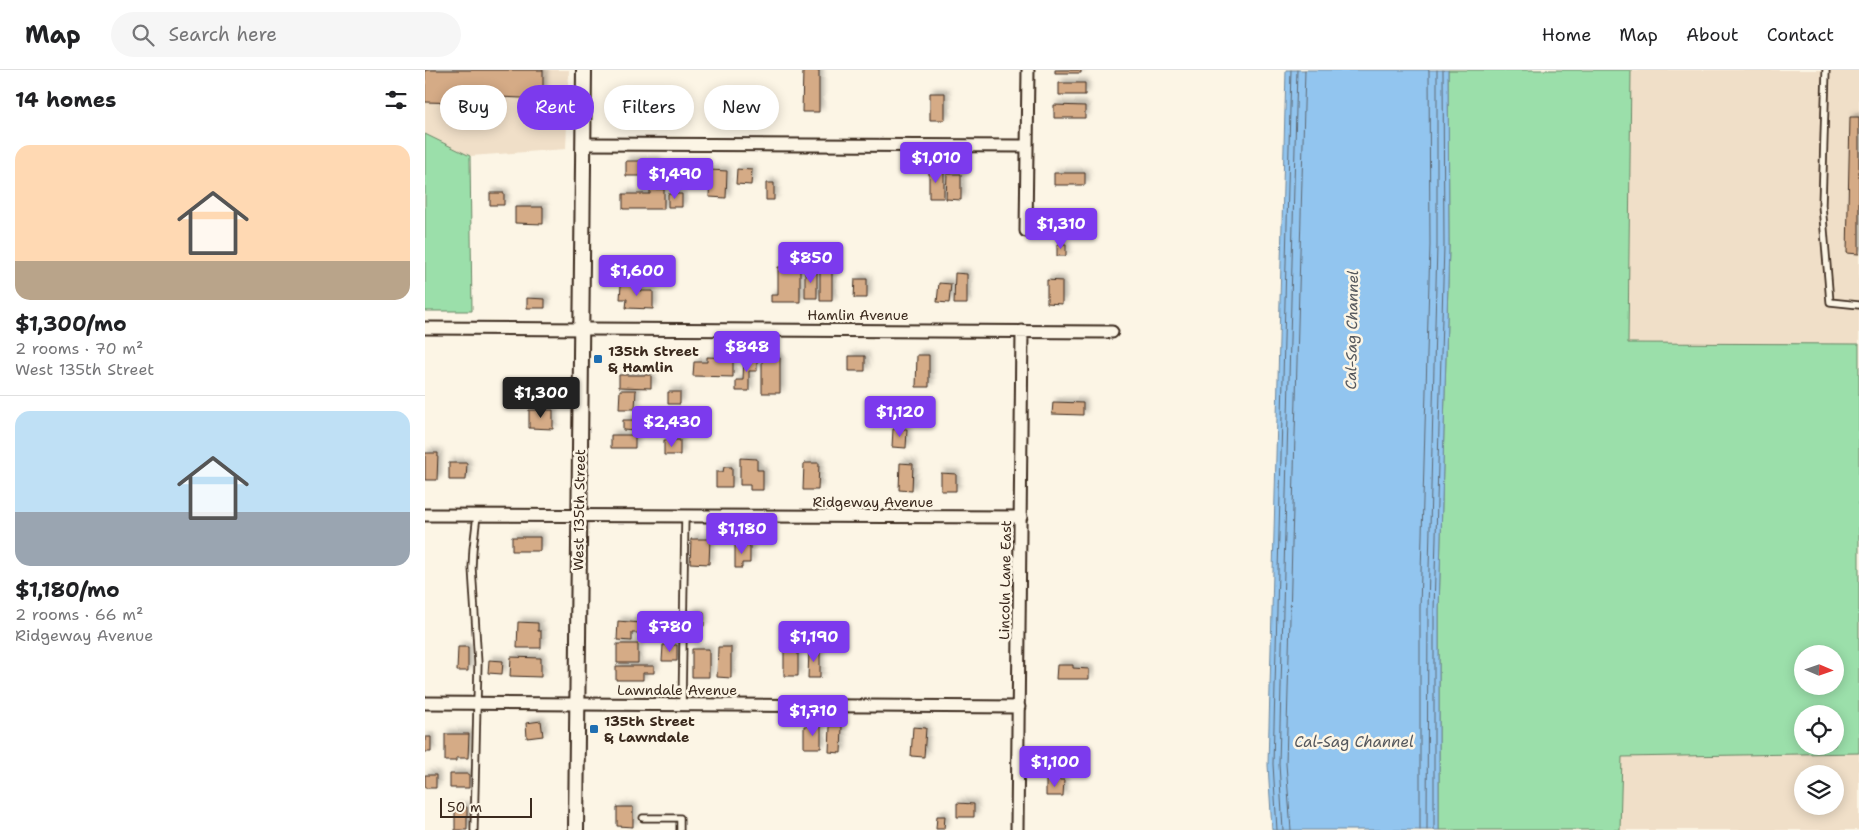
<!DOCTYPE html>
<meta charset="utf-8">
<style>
:root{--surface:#fff;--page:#f6f6f6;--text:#202124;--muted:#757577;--line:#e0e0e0;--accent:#7c3aed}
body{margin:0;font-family:"Shantell Sans",sans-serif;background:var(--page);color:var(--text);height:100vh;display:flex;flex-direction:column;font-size:19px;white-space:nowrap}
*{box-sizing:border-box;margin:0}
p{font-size:16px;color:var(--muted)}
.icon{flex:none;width:28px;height:28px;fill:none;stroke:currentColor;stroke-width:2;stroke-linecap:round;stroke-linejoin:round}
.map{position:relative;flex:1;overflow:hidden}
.sheet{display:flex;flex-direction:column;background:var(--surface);width:425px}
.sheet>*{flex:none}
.guide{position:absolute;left:15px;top:15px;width:475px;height:45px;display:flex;gap:10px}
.needle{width:32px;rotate:92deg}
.controls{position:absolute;left:1369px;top:575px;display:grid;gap:10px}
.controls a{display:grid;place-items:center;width:50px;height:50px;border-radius:50%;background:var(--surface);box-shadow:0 2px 12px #0003;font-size:25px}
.scale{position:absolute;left:15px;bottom:12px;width:92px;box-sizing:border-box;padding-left:5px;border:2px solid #3b2a1e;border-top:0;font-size:14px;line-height:18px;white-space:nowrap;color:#3b2a1e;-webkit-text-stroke:4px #fcf5e5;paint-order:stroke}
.price{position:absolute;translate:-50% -42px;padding:0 11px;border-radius:5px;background:var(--accent);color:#fff;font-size:16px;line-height:32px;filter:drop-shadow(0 1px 2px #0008)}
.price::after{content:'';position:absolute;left:50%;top:30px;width:15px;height:11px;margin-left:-8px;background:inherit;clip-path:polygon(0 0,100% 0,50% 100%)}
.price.on{background:#222;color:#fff}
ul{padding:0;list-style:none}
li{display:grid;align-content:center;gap:10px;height:265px;padding:0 15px}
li+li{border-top:1px solid var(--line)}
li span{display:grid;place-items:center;height:155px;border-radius:15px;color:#555}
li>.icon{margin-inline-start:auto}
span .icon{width:90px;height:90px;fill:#fffc;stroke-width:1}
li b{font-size:21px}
h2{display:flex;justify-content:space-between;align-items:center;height:60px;padding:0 15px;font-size:21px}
.chip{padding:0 18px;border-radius:22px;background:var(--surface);box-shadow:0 2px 12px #0003;font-size:18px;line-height:45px}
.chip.on{background:var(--accent);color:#fff}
header{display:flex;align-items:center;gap:30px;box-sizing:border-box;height:70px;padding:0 25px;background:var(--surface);border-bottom:1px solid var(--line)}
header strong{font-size:24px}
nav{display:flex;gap:28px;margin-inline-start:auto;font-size:18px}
.search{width:350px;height:45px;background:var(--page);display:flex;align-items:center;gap:12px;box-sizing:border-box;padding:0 18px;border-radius:28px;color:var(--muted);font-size:19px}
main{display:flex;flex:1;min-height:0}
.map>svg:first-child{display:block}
.built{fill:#f0dfc8;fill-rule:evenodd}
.green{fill:#9bdfaa;stroke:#6b8464;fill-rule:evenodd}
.water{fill:#92c5ef;stroke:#6f879b}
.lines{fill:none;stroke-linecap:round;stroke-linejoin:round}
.shore{stroke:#5e6872;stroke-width:1}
.building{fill:#d5ab86;stroke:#3b2a1e;filter:url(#shadow)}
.service-casing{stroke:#3b2a1e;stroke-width:9}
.minor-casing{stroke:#3b2a1e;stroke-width:15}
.tertiary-casing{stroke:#3b2a1e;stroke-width:18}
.service{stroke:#fcf5e5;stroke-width:5.5}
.minor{stroke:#fcf5e5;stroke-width:11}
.tertiary{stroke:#fcf5e5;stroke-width:14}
.poi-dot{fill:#1f6fb2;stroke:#fcf5e5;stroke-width:2}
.labels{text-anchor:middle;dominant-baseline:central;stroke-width:5;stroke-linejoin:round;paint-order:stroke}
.street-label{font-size:14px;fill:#3b2a1e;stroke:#fcf5e5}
.poi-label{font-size:14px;font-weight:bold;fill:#3b2a1e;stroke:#fcf5e5;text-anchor:start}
.water-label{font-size:15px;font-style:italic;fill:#55585d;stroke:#fcf5e5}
</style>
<header>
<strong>Map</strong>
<div class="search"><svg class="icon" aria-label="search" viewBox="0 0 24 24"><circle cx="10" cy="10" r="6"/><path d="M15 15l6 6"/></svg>Search here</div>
<nav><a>Home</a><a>Map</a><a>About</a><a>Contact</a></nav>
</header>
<main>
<section class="sheet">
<h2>14 homes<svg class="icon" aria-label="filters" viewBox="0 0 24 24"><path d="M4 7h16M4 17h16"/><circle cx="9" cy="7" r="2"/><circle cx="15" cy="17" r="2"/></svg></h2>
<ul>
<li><span style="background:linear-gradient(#ffd9b3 75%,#b9a48a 0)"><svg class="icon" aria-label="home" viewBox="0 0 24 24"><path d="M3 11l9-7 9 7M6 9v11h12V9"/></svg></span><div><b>$1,300/mo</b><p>2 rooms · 70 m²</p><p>West 135th Street</p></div></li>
<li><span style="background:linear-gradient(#bfe0f5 65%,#9aa5b1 0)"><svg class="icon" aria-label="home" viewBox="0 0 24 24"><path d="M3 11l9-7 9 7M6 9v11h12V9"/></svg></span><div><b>$1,180/mo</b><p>2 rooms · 66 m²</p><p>Ridgeway Avenue</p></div></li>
</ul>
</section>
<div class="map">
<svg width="1434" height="760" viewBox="0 0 1434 760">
<defs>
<filter id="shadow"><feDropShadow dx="3.5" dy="-3.5" stdDeviation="2.5" flood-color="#0004"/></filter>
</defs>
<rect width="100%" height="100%" fill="#fcf5e5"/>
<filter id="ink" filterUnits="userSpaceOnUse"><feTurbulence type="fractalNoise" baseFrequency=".02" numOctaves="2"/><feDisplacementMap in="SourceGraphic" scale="10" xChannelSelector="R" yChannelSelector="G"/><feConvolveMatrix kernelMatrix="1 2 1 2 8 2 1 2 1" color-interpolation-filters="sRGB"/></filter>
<g filter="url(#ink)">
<path class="built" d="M0,0H144L141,79L45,86L0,64Z
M1206,0H1434V274L1203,273Z
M1434,683V760H1195L1196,687ZM1378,704H1410V736H1378Z"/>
<path class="green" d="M1023,0H1206L1203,273L1434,274V683L1197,687L1195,760H1014V540L1024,176ZM1378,584H1410V616H1378ZM1378,644H1410V676H1378Z
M0,64L45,86L47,241H0Z"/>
<path class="water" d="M861,0H1023L1024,176L1014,540V760H847L843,695Z"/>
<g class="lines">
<path class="shore" d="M852,760L848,694L866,0
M858,760L854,694L872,0
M866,760L861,694L880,0
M995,760V539L1005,175L1004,0
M1002,760L1003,539L1012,175V0
M1009,760V540L1019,175L1018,0"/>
</g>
<path class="building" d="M0,0H118V29L74,27V34L0,32Z
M378,0H394V42H377Z
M630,0H656V3H630Z
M634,13H660V25H634Z
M505,23H520V50H505Z
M629,35L660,36V48H629Z
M259,41L260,54H240V42Z
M1425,47H1434V184L1422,183Z
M201,91H233V106H201Z
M312,99L327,100L326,115L311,114Z
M504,99H519V128H504Z
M285,100L302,101L301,128L284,127Z
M629,103H660V115H629Z
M522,104H536V130L521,129Z
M341,113H349V130H341Z
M225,119H239V139H198V124H225Z
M65,123H79V135H65Z
M243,124H257V137H243Z
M90,137H118V154L90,153Z
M629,148H660L659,161L629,160Z
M632,174H641V186H632Z
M353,197H375V232H346V225H353Z
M380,200H392V228H380Z
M395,200H407V231H395Z
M530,203L542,204V234H529Z
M430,209H442V228H429Z
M622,210L637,211V234L622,233Z
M514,213L526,214L524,233L512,232Z
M196,215H216V221H228V239L201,238L202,229H195Z
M102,228L120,229V238H102Z
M319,285L332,286V301H324V321H311V310H318Z
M492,285H504V317H491Z
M424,286H440V301H424Z
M282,287L308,288V307L268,306L269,292H282Z
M337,288H355V323H337Z
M194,305H226V318L194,317Z
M195,320H211L210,339H194Z
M243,322H255V334H243Z
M628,332L658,333V345L627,344Z
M104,340H128V359L104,358Z
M198,350H222V362L198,360Z
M468,359H482L481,378L467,377Z
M186,365H210V378H186Z
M239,370H255V385H239Z
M0,383H13L12,410H0Z
M315,388L332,389V400H338V420H325V415H315Z
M24,393H42L41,410H24Z
M379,393H394L393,420H378Z
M475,393L488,394L487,421L474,420Z
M299,397H307V417H291V402H298Z
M516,403L531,404V421H516Z
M87,467H115V481H87Z
M266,469H285L284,494L265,493Z
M310,472H319V476H325V493H317V498H310Z
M266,542H279V556H266Z
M193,551L216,553L215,563H207V571L192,570Z
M93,552L113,553V561H116V578H92Z
M192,574H213V593H192Z
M238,575H252V591H237Z
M33,577H43V601H32Z
M293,577H306V608L292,607Z
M384,577H395V608H383Z
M267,579H284V607H267Z
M359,581H373V606H359Z
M86,587L116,588V607L85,606Z
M64,590L78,591L77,604L63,603Z
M632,595H648V598L664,599V609H631Z
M191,596H229V603H218V610H191Z
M116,651L118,666L102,668L101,653Z
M379,656H396V678H379Z
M405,656H417L416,683L404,682Z
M488,657L501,658L499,687L486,686Z
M20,664H44L43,688H31V691H20Z
M0,667H6V682H0Z
M25,704H44V718H25Z
M0,705H11V718H0Z
M621,710H639L638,726H621Z
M532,733L549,734V747H532Z
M30,737H42V760H30Z
M192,737H208V757L192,756Z
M512,746H520L519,759H511Z"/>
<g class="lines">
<g class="service-casing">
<path id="service" d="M1401,0L1397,135L1405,232L1434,235
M257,635L260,446
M218,748H255V760
M49,760L53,593L47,498L48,479L52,445"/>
</g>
<g class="minor-casing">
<path id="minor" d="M158,74L602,76
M601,161L603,0
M0,258L687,262
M0,445L596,447
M0,633L594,637
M592,760L597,261"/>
</g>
<g class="tertiary-casing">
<path id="tertiary" d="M151,760L159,0"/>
</g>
<use href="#service" class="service"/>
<use href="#minor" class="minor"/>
<use href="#tertiary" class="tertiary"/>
</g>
</g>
<g class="poi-dot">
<rect x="168" y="284" width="10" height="10" rx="2.5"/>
<rect x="164" y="654" width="10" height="10" rx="2.5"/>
</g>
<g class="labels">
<g class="street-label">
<text x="433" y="245">Hamlin Avenue</text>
<text x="448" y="432">Ridgeway Avenue</text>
<text transform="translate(154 440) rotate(-89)">West 135th Street</text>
<text transform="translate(580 510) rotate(-89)">Lincoln Lane East</text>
<text x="252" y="620">Lawndale Avenue</text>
</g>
<g class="poi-label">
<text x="183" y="281">135th Street<tspan x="183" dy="16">&amp; Hamlin</tspan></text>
<text x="179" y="651">135th Street<tspan x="179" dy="16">&amp; Lawndale</tspan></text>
</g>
<g class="water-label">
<text transform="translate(927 260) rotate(-89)">Cal-Sag Channel</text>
<text x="929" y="672">Cal-Sag Channel</text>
</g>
</g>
</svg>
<div class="controls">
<a><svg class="needle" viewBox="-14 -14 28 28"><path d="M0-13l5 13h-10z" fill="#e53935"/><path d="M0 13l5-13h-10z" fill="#757577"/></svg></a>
<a><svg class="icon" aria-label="locate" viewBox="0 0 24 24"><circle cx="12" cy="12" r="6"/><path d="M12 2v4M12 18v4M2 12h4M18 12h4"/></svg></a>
<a><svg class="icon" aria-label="layers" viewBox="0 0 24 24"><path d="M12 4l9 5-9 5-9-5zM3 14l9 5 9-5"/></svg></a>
</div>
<div class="scale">50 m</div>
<b class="price" style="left:511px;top:114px">$1,010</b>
<b class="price" style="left:250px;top:130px">$1,490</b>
<b class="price" style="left:636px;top:180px">$1,310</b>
<b class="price" style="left:386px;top:214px">$850</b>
<b class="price" style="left:212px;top:227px">$1,600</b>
<b class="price" style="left:322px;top:303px">$848</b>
<b class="price on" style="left:116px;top:349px">$1,300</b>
<b class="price" style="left:475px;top:368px">$1,120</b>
<b class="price" style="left:247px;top:378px">$2,430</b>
<b class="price" style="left:317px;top:485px">$1,180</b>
<b class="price" style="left:245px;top:583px">$780</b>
<b class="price" style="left:389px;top:593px">$1,190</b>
<b class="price" style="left:388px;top:667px">$1,710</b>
<b class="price" style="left:630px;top:718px">$1,100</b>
<div class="guide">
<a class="chip">Buy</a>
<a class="chip on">Rent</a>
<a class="chip">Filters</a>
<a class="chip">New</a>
</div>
</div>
</main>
